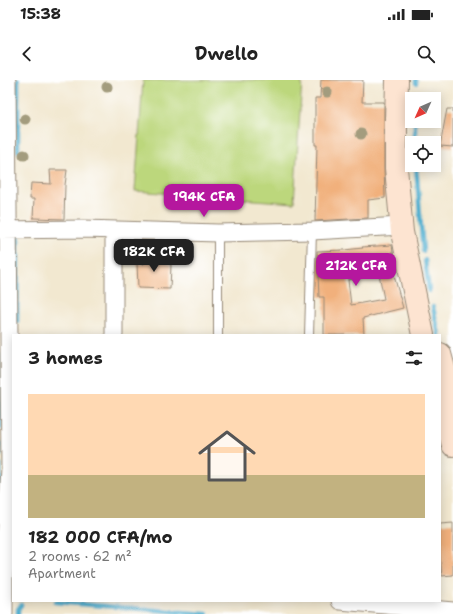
<!DOCTYPE html>
<meta charset="utf-8">
<style>
:root{--surface:#fff;--page:#f2f2f2;--text:#222;--muted:#767676;--line:#e0e0e0;--accent:#b5179e}
body{margin:0;font-family:"Shantell Sans",sans-serif;background:var(--page);color:var(--text);height:100vh;display:flex;flex-direction:column;font-size:15px;white-space:nowrap}
*{box-sizing:border-box;margin:0}
p{font-size:13px;color:var(--muted)}
.icon{flex:none;width:22px;height:22px;fill:none;stroke:currentColor;stroke-width:2;stroke-linecap:round;stroke-linejoin:round}
.map{position:relative;flex:1;overflow:hidden}
.details{position:absolute;left:12px;top:254px;width:429px;height:268px;display:flex;flex-direction:column;background:var(--surface);border-radius:0px;box-shadow:0 2px 10px #0003}
.details>*{flex:none}
.needle{width:26px;rotate:225deg}
.fabs{position:absolute;left:405px;top:12px;display:grid;gap:8px}
.fabs a{display:grid;place-items:center;width:36px;height:36px;border-radius:0px;background:var(--surface);box-shadow:0 2px 10px #0003;font-size:20px}
.price{position:absolute;translate:-50% -34px;padding:0 9px;border-radius:8px;background:var(--accent);color:#fff;font-size:13px;line-height:26px;filter:drop-shadow(0 1px 2px #0008)}
.price::after{content:'';position:absolute;left:50%;top:24px;width:12px;height:9px;margin-left:-6px;background:inherit;clip-path:polygon(0 0,100% 0,50% 100%)}
.price.current{background:#222;color:#fff}
ul{padding:0;list-style:none}
li{display:grid;align-content:center;gap:8px;height:212px;padding:0 16px}
li+li{border-top:1px solid var(--line)}
li span{display:grid;place-items:center;height:124px;border-radius:0px;color:#555}
li>.icon{margin-inline-start:auto}
span .icon{width:72px;height:72px;fill:#fffc;stroke-width:1}
li b{font-size:17px}
h2{display:flex;justify-content:space-between;align-items:center;height:48px;padding:0 16px;font-size:17px}
.status{display:flex;justify-content:space-between;align-items:center;height:28px;padding:0 20px;background:var(--surface);direction:ltr}
.status svg{height:11px;fill:currentColor}
header{display:flex;justify-content:space-between;align-items:center;height:52px;padding:0 16px;background:var(--surface);font-size:18px;font-weight:700}
.map>svg:first-child{display:block}
.green{fill:#bcd77c;stroke:#7c804d}
.lines{fill:none;stroke-linecap:round;stroke-linejoin:round}
.stream{stroke:#52b0d0;stroke-width:4.5}
.building{fill:#f1b07c;fill-rule:evenodd}
.lane-casing{stroke:#968977;stroke-width:10}
.street-casing{stroke:#968977;stroke-width:19}
.secondary-casing{stroke:#968977;stroke-width:24}
.lane{stroke:#fff;stroke-width:8}
.street{stroke:#fff;stroke-width:17}
.secondary{stroke:#fde4d1;stroke-width:22}
.tree{fill:#a39c7e}
</style>
<div class="status"><b>15:38</b><svg viewBox="0 0 49 12"><path d="M0 12V9h3v3zM5 12V6h3v6zM10 12V3h3v9zM15 12V0h3v12zM26 1h20v11H26zM47 4h2v5h-2z"/></svg></div>
<header><svg class="icon" aria-label="back" viewBox="0 0 24 24"><path d="M15 5l-7 7 7 7"/></svg>Dwello<svg class="icon" aria-label="search" viewBox="0 0 24 24"><circle cx="10" cy="10" r="6"/><path d="M15 15l6 6"/></svg></header>
<div class="map">
<svg width="453" height="534" viewBox="0 0 453 534">
<rect width="100%" height="100%" fill="#fff"/>
<filter id="ink" filterUnits="userSpaceOnUse"><feTurbulence type="fractalNoise" baseFrequency=".025" numOctaves="2"/><feDisplacementMap in="SourceGraphic" scale="8" xChannelSelector="R" yChannelSelector="G"/><feConvolveMatrix kernelMatrix="1 2 1 2 8 2 1 2 1" color-interpolation-filters="sRGB"/></filter>
<filter id="wash" filterUnits="userSpaceOnUse"><feTurbulence type="fractalNoise" baseFrequency=".012" numOctaves="4" result="noise"/><feDisplacementMap in="SourceGraphic" scale="16" xChannelSelector="R" yChannelSelector="G"/><feGaussianBlur stdDeviation="0.9" result="paint"/><feColorMatrix in="noise" values="0 0 0 0 0 0 0 0 0 0 0 0 0 0 0 0 0 1.4 0 .05"/><feComposite in="paint" operator="in"/></filter>
<g filter="url(#wash)">
<rect width="100%" height="100%" fill="#f2e8d0"/>
<path class="green" d="M143,0H302L294,123L135,111Z"/>
<g class="lines">
<path class="stream" d="M416,3V0
M416,19V17
M415,63V41
M18,71V0
M416,85L423,171
M425,180L429,211
M433,227L439,255
M17,242L18,156
M440,259L443,269
M0,348V275
M0,364V375
M0,385V419
M55,522L207,534
M18,534V529L21,525"/>
</g>
<g id="blocks">
<path class="building" d="M321,0H363L362,22H384V88L385,118L368,120V138L315,141L317,65H315V18H320Z
M447,29H453V67L440,66Z
M50,90H67L65,105L64,139L33,138L34,119H30L31,103L51,104Z
M392,165L396,192H393L403,228L363,238L364,255H324V217H319L317,171L344,170L363,168L362,167ZM379,194L384,219L351,225L348,200Z
M148,174H153L171,185L170,209L138,208L137,183L144,184V177Z
M453,443V495L442,496L440,475V444Z"/>
</g>
</g>
<g filter="url(#ink)">
<use href="#blocks" fill-opacity="0" stroke="#968977" stroke-width="1"/>
<g class="lines">
<g class="lane-casing">
<path id="lane" d="M218,255V153
M309,255L312,151"/>
</g>
<g class="street-casing">
<path id="street" d="M0,150L84,149L218,153L312,151L402,146
M114,150V255
M340,521L453,531
M4,534V499L10,388L7,0"/>
</g>
<g class="secondary-casing">
<path id="secondary" d="M397,0L396,41V88L402,152L423,255
M440,274L453,321
M440,317L453,365"/>
</g>
<use href="#lane" class="lane"/>
<use href="#street" class="street"/>
<use href="#secondary" class="secondary"/>
</g>
<g class="tree">
<circle cx="107" cy="7" r="5.5"/>
<circle cx="327" cy="12" r="5.5"/>
<circle cx="25" cy="39" r="5.5"/>
<circle cx="361" cy="54" r="5.5"/>
<circle cx="24" cy="75" r="5.5"/>
</g>
</g>
</svg>
<div class="fabs">
<a><svg class="needle" viewBox="-14 -14 28 28"><path d="M0-13l5 13h-10z" fill="#e53935"/><path d="M0 13l5-13h-10z" fill="#767676"/></svg></a>
<a><svg class="icon" aria-label="locate" viewBox="0 0 24 24"><circle cx="12" cy="12" r="6"/><path d="M12 2v4M12 18v4M2 12h4M18 12h4"/></svg></a>
</div>
<b class="price" style="left:204px;top:138px">194K CFA</b>
<b class="price current" style="left:154px;top:193px">182K CFA</b>
<b class="price" style="left:356px;top:207px">212K CFA</b>
<section class="details">
<h2>3 homes<svg class="icon" aria-label="filters" viewBox="0 0 24 24"><path d="M4 7h16M4 17h16"/><circle cx="9" cy="7" r="2"/><circle cx="15" cy="17" r="2"/></svg></h2>
<ul>
<li><span style="background:linear-gradient(#ffd9b3 65%,#c2b280 0)"><svg class="icon" aria-label="home" viewBox="0 0 24 24"><path d="M3 11l9-7 9 7M6 9v11h12V9"/></svg></span><div><b>182 000 CFA/mo</b><p>2 rooms · 62 m²</p><p>Apartment</p></div></li>
</ul>
</section>
</div>
